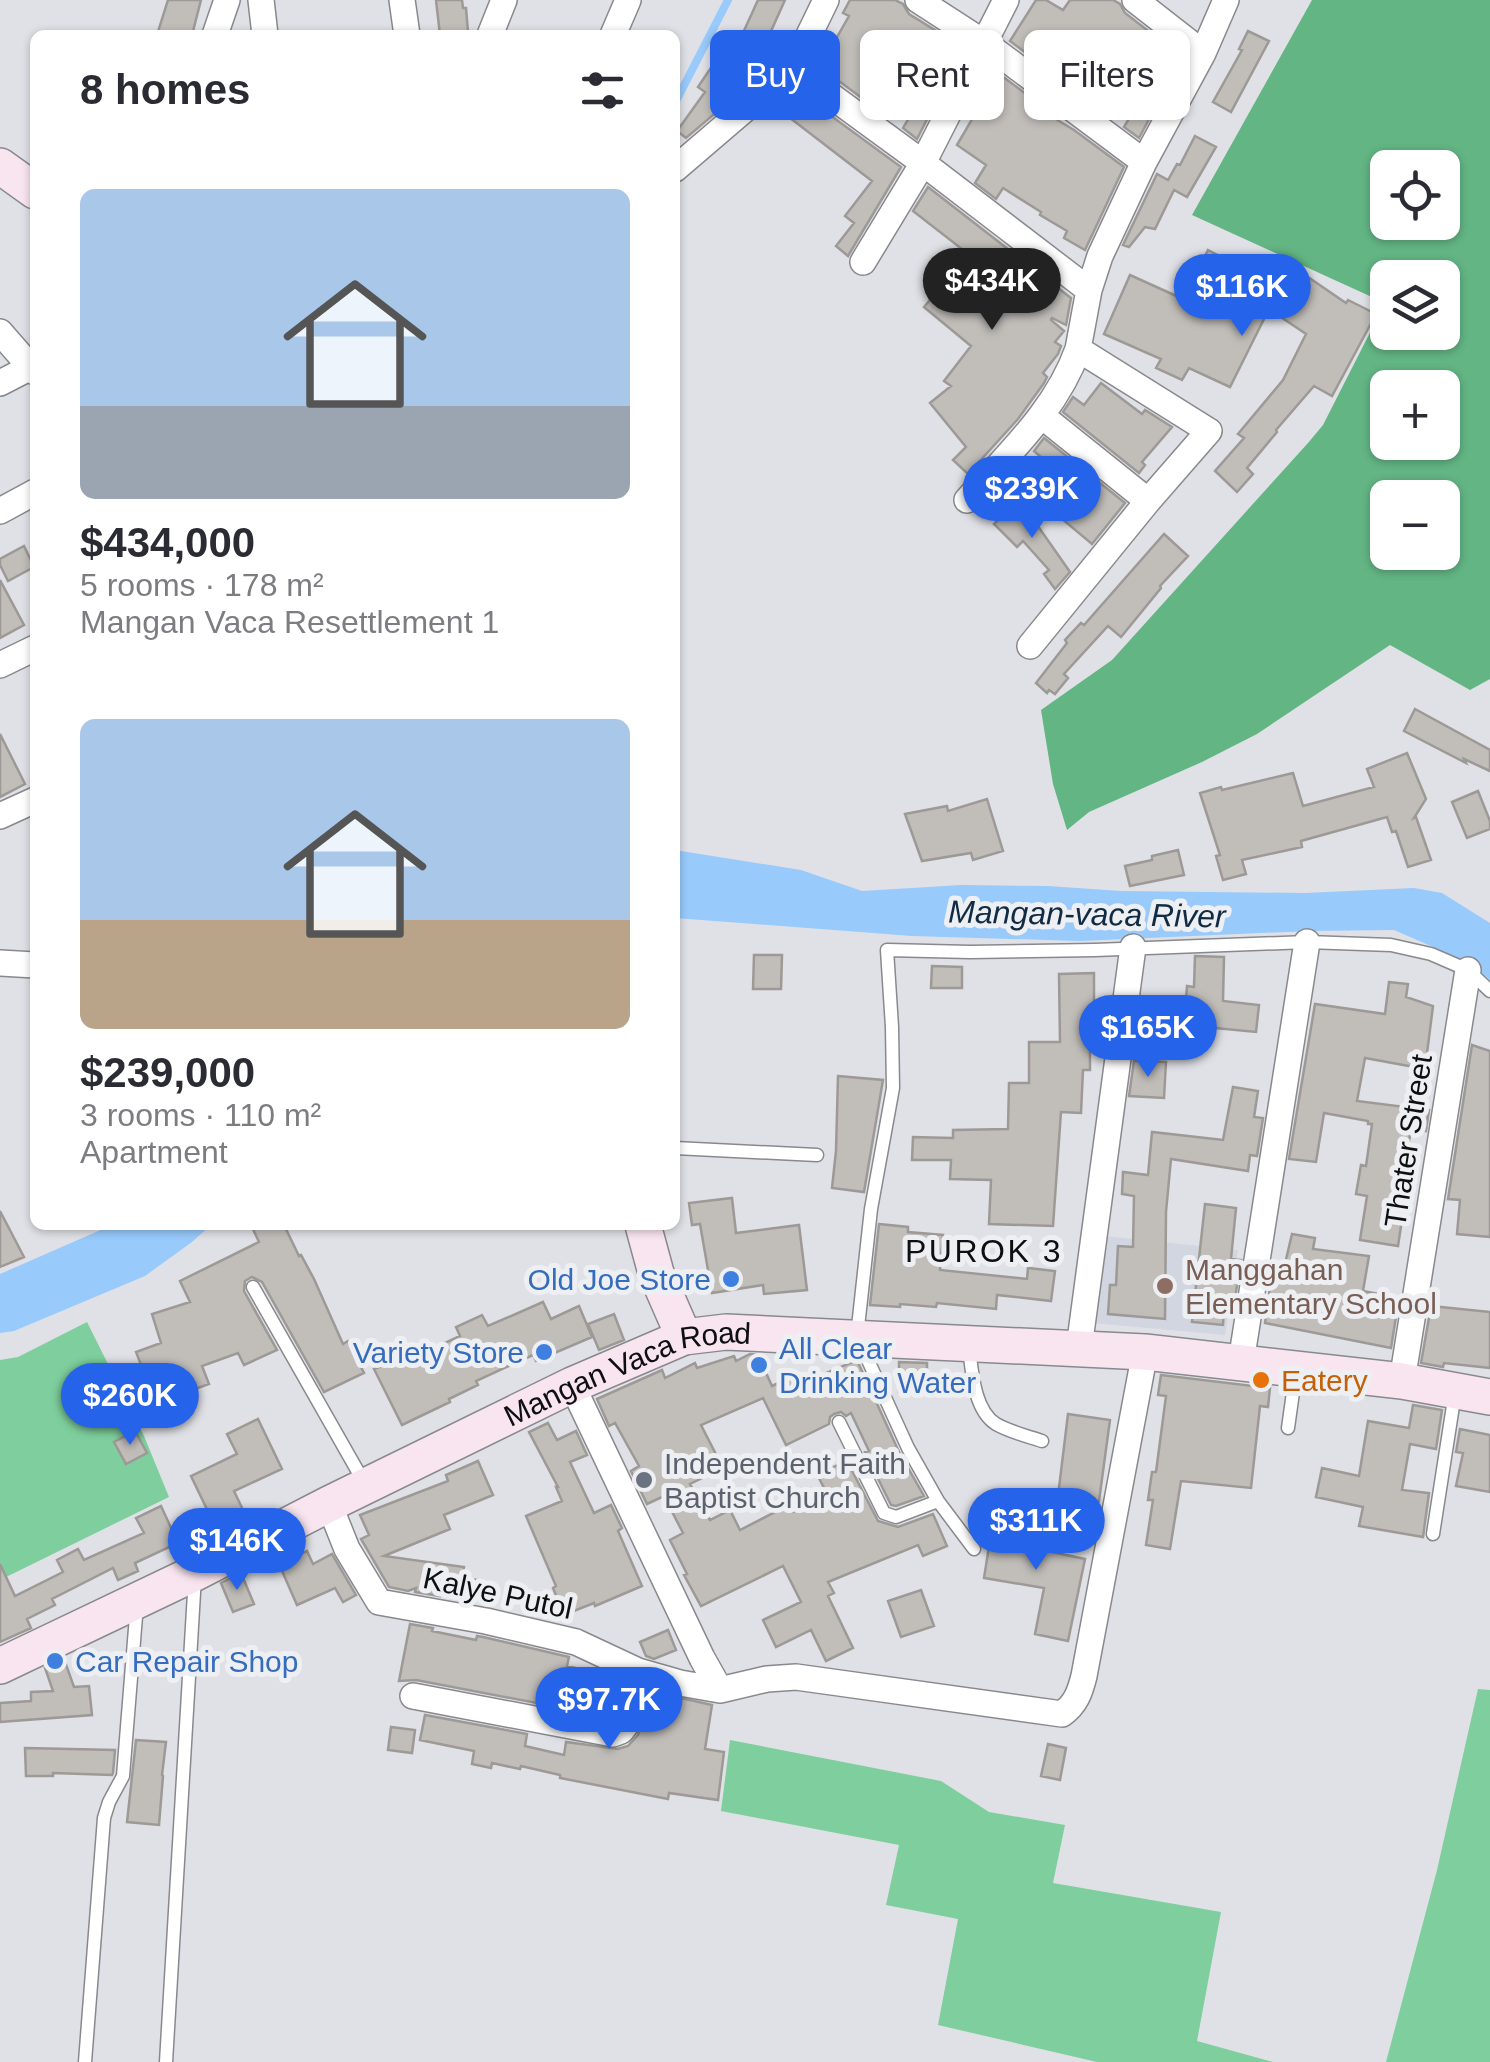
<!DOCTYPE html>
<meta charset="utf-8">
<style>
:root{--surface:#fff;--page:#f2f2f3;--text:#2b2b33;--muted:#7c7c81;--accent:#2563eb}
body{margin:0;font-family:Helvetica,sans-serif;background:var(--page);color:var(--text);height:100vh;display:flex;flex-direction:column;font-size:38px;white-space:nowrap}
*{box-sizing:border-box;margin:0}
p{font-size:32px;color:var(--muted)}
.icon{flex:none;width:55px;height:55px;fill:none;stroke:currentColor;stroke-width:2;stroke-linecap:round;stroke-linejoin:round}
.map{position:relative;flex:1;overflow:hidden}
.side{position:absolute;left:30px;top:30px;width:650px;height:1200px;display:flex;flex-direction:column;background:var(--surface);border-radius:15px;box-shadow:0 2px 8px #0004}
.side>*{flex:none}
.top-card{position:absolute;left:710px;top:30px;width:630px;height:90px;display:flex;gap:20px}
.buttons{position:absolute;left:1370px;top:150px;display:grid;gap:20px}
.buttons a{display:grid;place-items:center;width:90px;height:90px;border-radius:15px;background:var(--surface);box-shadow:0 2px 8px #0004;font-size:50px}
.price{position:absolute;translate:-50% -85px;padding:0 22px;border-radius:35px;background:var(--accent);color:#fff;font-size:32px;line-height:65px;filter:drop-shadow(0 2px 5px #0008)}
.price::after{content:'';position:absolute;left:50%;top:60px;width:30px;height:22px;margin-left:-15px;background:inherit;clip-path:polygon(0 0,100% 0,50% 100%)}
.price.on{background:#222;color:#fff}
ul{padding:0;list-style:none}
li{display:grid;align-content:center;gap:20px;height:530px;padding:0 50px}
li span{display:grid;place-items:center;height:310px;border-radius:15px;color:#555}
li>.icon{margin-inline-start:auto}
span .icon{width:180px;height:180px;fill:#fffc;stroke-width:1}
li b{font-size:42px}
h2{display:flex;justify-content:space-between;align-items:center;height:120px;padding:0 50px;font-size:42px}
.pill{padding:0 35px;border-radius:15px;background:var(--surface);box-shadow:0 2px 8px #0004;font-size:35px;line-height:90px}
.pill.on{background:var(--accent);color:#fff}
.map>svg:first-child{display:block}
.built{fill:#d2d6e1}
.green{fill:#7ecf9d}
.forest{fill:#63b584;fill-rule:evenodd}
.water{fill:#98cafc}
.lines{fill:none;stroke-linecap:round;stroke-linejoin:round}
.stream{stroke:#98cafc;stroke-width:8}
.building{fill:#c1beba;stroke:#9d9996;stroke-width:2.5}
.lane-casing{stroke:#88898d;stroke-width:15}
.street-casing{stroke:#88898d;stroke-width:28}
.secondary-casing{stroke:#88898d;stroke-width:38}
.lane{stroke:#fff;stroke-width:12}
.street{stroke:#fff;stroke-width:25}
.secondary{stroke:#f9e5f0;stroke-width:35}
.shop-dot{fill:#3f7fe0;stroke:#edeff3;stroke-width:4}
.education-dot{fill:#8d6e63;stroke:#edeff3;stroke-width:4}
.food-dot{fill:#e8710a;stroke:#edeff3;stroke-width:4}
.worship-dot{fill:#6b7280;stroke:#edeff3;stroke-width:4}
.labels{text-anchor:middle;dominant-baseline:central;stroke-width:10;stroke-linejoin:round;paint-order:stroke}
.street-label{font-size:30px;fill:#0e0f10;stroke:#edeff3}
.education-label{font-size:30px;fill:#785e54;stroke:#edeff3;text-anchor:start}
.shop-label{font-size:30px;fill:#366cbe;stroke:#edeff3;text-anchor:end}
.food-label{font-size:30px;fill:#c56008;stroke:#edeff3;text-anchor:start}
.worship-label{font-size:30px;fill:#5b616d;stroke:#edeff3;text-anchor:start}
.water-label{font-size:32px;font-style:italic;fill:#102b43;stroke:#edeff3}
.neighbourhood-label{font-size:32px;letter-spacing:2.5px;fill:#0e0f10;stroke:#edeff3}
</style>
<div class="map">
<svg width="1490" height="2062" viewBox="0 0 1490 2062">
<rect width="100%" height="100%" fill="#e0e1e6"/>
<path class="built" d="M1104,1236L1238,1250L1225,1335L1092,1323Z"/>
<path class="green" d="M87,1322L144,1436L169,1497L0,1580V1360L18,1357Z
M1478,1689L1490,1690V2062H1386L1437,1870Z
M730,1740L941,1781L989,1812L1065,1825L1053,1883L1221,1912L1197,2041L1273,2062H1097L938,2025L958,1919L886,1905L899,1845L721,1811Z"/>
<path class="forest" d="M1312,0H1490V679L1470,690L1390,645L1257,734L1202,762L1089,812L1067,830L1053,784L1041,710L1112,660L1308,443L1323,425L1385,303L1192,215ZM1388,168H1442V222H1388ZM1388,278H1442V332H1388ZM1388,388H1442V442H1388ZM1388,498H1442V552H1388Z"/>
<path class="water" d="M675,850L801,870L862,891L961,885L1048,886L1121,891L1305,893L1414,888L1442,893L1490,923V980L1472,964L1394,930L1309,931L1080,941L912,936L675,918Z
M112,1225H211L192,1242L145,1276L14,1331L0,1333V1274Z"/>
<g class="lines">
<path class="stream" d="M675,103L728,0"/>
</g>
<path class="building" d="M168,0H201L192,35H157Z
M436,0H462L463,8H466L468,32L440,35Z
M758,0H785L758,60L759,61L746,82L742,79L725,105L686,138L677,131L705,92L698,87L729,41L737,46Z
M850,0H895L903,4L909,14L938,32L936,36L962,50L917,139L903,128L909,118L880,100L874,107L820,67L849,16L843,13Z
M1036,0H1046L1063,10L1070,0H1113L1120,4L1125,13L1182,57L1139,138L1124,127L1136,107L1095,83L1090,91L1070,78L1076,69L1037,45L1030,56L1010,41Z
M1248,31L1269,41L1231,112L1213,102L1242,50L1239,49Z
M990,67L1050,112L1049,115L1074,130L1124,167L1085,250L1064,238L1067,231L1040,215L1041,212L1003,188L996,199L975,183L986,165L957,145L988,92L980,87Z
M797,91L901,167L848,256L836,246L854,223L845,216L872,181L781,111Z
M1195,136L1216,147L1187,197L1174,190L1155,229L1145,227L1129,247L1123,245L1157,174L1168,180L1177,164L1180,165Z
M928,187L1071,298L1066,325L1052,318L1051,320L1064,331L1055,342L1061,346L1058,354L1043,373L1047,377L1044,383L1018,419L968,474L953,460L966,447L930,403L951,386L944,381L971,346L924,307L942,286L976,260L913,211Z
M1208,250L1250,272L1253,267L1295,290L1305,275L1346,303L1348,300L1376,314L1332,396L1314,386L1276,430L1277,432L1247,468L1253,474L1237,492L1215,471L1244,438L1238,434L1283,380L1306,334L1269,309L1230,387L1189,368L1182,380L1156,368L1161,359L1104,334L1130,275L1183,299Z
M1101,383L1142,414L1145,410L1172,427L1142,462L1145,465L1139,473L1063,412L1073,397L1084,405Z
M1044,438L1125,503L1092,544L1018,482L1041,457L1034,451Z
M1019,499L1070,572L1055,589L1044,574L1049,570L1023,541L1017,547L994,524Z
M1164,534L1188,556L1160,586L1161,588L1121,637L1108,626L1064,674L1068,678L1055,694L1049,690L1047,693L1036,683L1067,643L1065,640L1081,623L1084,625Z
M24,546L34,567L8,581L0,565V559Z
M0,580L24,625L0,638Z
M1415,709L1490,750V771L1464,759L1466,763L1404,731Z
M0,734L25,784L0,797Z
M1407,753L1426,799L1414,818L1416,817L1431,860L1408,867L1396,831L1392,832L1387,817L1301,841L1302,847L1242,860L1246,874L1223,880L1216,856L1220,855L1200,793L1221,787L1222,790L1293,773L1303,806L1374,787L1367,769Z
M1478,791L1490,821V829L1467,838L1452,802Z
M987,799L1003,851L973,860L971,853L922,861L905,814L947,806L948,811Z
M1178,850L1184,875L1130,886L1125,866L1152,860V856Z
M754,955H782L781,989H753Z
M1195,956L1224,957L1223,1001L1259,1005L1256,1032L1184,1025L1187,986L1194,987Z
M932,966L962,967V988H931Z
M1094,973V1039L1090,1038V1070H1083L1081,1113L1061,1112L1053,1226L989,1224L991,1180L950,1179L951,1160H912L913,1137L953,1138V1130L1008,1129L1009,1083H1029V1042H1060L1059,974Z
M1389,982L1408,984L1406,997L1433,1006L1425,1069L1365,1058L1357,1101L1429,1110L1426,1131L1411,1129L1397,1212L1403,1213L1398,1246L1360,1240L1367,1196L1356,1194L1361,1165L1366,1166L1372,1124H1368V1121L1324,1113L1316,1162L1289,1159L1315,1004L1385,1014Z
M1472,1045L1490,1051V1237L1457,1234L1460,1200L1448,1199Z
M1134,1061L1166,1062L1164,1098L1129,1096Z
M838,1076L883,1080L864,1192L832,1188L836,1151Z
M1233,1087L1258,1091L1254,1117L1263,1118L1257,1156L1250,1155L1248,1171L1171,1159L1166,1212L1165,1319L1108,1314L1110,1285H1116L1118,1246L1133,1247L1134,1196L1122,1194L1123,1172L1148,1175L1152,1132L1223,1140Z
M732,1198L736,1233L799,1225L807,1290L764,1294L763,1285L712,1293L700,1224L692,1225L689,1203Z
M1205,1204L1236,1208L1231,1259L1241,1260L1233,1311L1224,1310L1223,1325L1192,1322Z
M0,1211L24,1257L0,1267Z
M879,1224L908,1227V1232L943,1235L940,1270L1027,1279L1028,1268L1055,1271L1051,1301L997,1295L996,1309L937,1303L936,1307L900,1304V1307L870,1305Z
M251,1225H284L299,1256L301,1255L314,1279L343,1344L348,1341L364,1373L324,1392L262,1282L252,1277L245,1281L244,1291L277,1350L244,1365L238,1353L202,1366L209,1384L156,1403L136,1352L161,1343L152,1314L190,1302L180,1281L259,1242Z
M1292,1234L1315,1238L1313,1249L1369,1256L1363,1291L1399,1298L1391,1348L1265,1323L1273,1266L1284,1268Z
M543,1302L551,1319L579,1306L592,1337L536,1361L533,1355L476,1381L478,1385L449,1399L450,1402L402,1425L374,1369L424,1349L426,1352L460,1336L456,1327L482,1315L488,1326Z
M1431,1306L1490,1312V1368L1444,1363L1443,1367L1421,1363Z
M614,1314L624,1340L599,1350L588,1324Z
M750,1354L758,1355L772,1386L796,1375L800,1384L857,1360L899,1452L924,1496L896,1506L891,1505L865,1452L869,1451L851,1413L846,1416L841,1412L834,1414L830,1417L829,1424L786,1445L763,1398L701,1425L723,1468L690,1484L710,1520L730,1510L740,1530L789,1505L793,1512L828,1496L817,1474L847,1461L878,1521L898,1527L933,1514L947,1546L923,1556L918,1545L828,1582L834,1593L828,1596L853,1648L826,1661L811,1630L776,1647L763,1620L801,1602L783,1566L701,1606L684,1575L687,1574L670,1540L683,1533L664,1496L647,1504L631,1471L639,1466L615,1423L609,1426L597,1399L662,1370L665,1378L695,1363L697,1368L734,1356L736,1361Z
M899,1362L927,1363V1392H899Z
M1161,1375L1270,1388L1268,1407L1260,1406L1251,1488L1181,1481L1170,1549L1146,1545L1153,1500H1148L1152,1472H1156L1166,1396L1158,1395Z
M1413,1405L1442,1410L1436,1449L1410,1444L1402,1490L1429,1493L1423,1537L1359,1526L1363,1507L1316,1497L1322,1468L1359,1476L1368,1421L1409,1428Z
M1068,1414L1110,1420L1099,1501L1058,1496Z
M258,1419L282,1469L234,1491L243,1510L214,1524L191,1476L237,1454L227,1434Z
M548,1423L557,1440L576,1431L587,1455L570,1462L594,1513L611,1505L622,1528L618,1531L642,1586L595,1606L594,1603L564,1615L553,1588L556,1586L526,1516L562,1501L556,1487H558L529,1432Z
M1460,1429L1490,1435V1492L1456,1486L1463,1453L1456,1452Z
M135,1431L147,1453L126,1464L114,1442Z
M478,1461L493,1495L444,1515L450,1529L384,1556L464,1567L462,1577L482,1581L479,1599L441,1591L440,1596L415,1592L416,1588L408,1591L389,1587L361,1539L369,1535L360,1515L448,1481L446,1475Z
M161,1506L178,1543L135,1563L138,1571L118,1580L113,1568L52,1599L55,1605L27,1619L31,1628L0,1642V1564L15,1596L63,1572L57,1560L78,1549L84,1560L144,1533L136,1518Z
M994,1515L1037,1522L1033,1548L1085,1559L1068,1641L1035,1634L1044,1588L984,1578Z
M307,1551L313,1564L332,1554L356,1595L343,1602L335,1588L297,1605L279,1564Z
M241,1573L254,1604L233,1612L221,1583Z
M921,1590L934,1626L901,1637L888,1601Z
M410,1624L433,1628L432,1631L476,1640L477,1636L483,1637L569,1657L567,1666L609,1676L619,1680L610,1717L416,1680L399,1681Z
M668,1630L676,1650L654,1659L646,1656L640,1642Z
M64,1659L74,1687L89,1686L92,1715L0,1722V1703L31,1701V1692L53,1691L45,1668Z
M650,1691L712,1705L705,1749L724,1752L718,1800L669,1793L668,1799L560,1778V1775L521,1766L520,1769L492,1763L491,1768L472,1764L474,1751L420,1740L425,1715L527,1734L525,1746L564,1755L566,1742L618,1749L628,1746L638,1735Z
M391,1727L415,1730L412,1753L388,1750Z
M136,1740L166,1742L162,1775L163,1776L159,1825L127,1822Z
M1048,1744L1066,1748L1060,1780L1041,1776Z
M25,1748L115,1750L113,1773L112,1775L53,1773V1776H26Z"/>
<g class="lines">
<g class="lane-casing">
<path id="lane" d="M675,1148L817,1155
M253,1287L365,1484
M969,1348C972,1372 974,1410 996,1424C1010,1432 1027,1436 1042,1441
M839,1422L884,1513L896,1517L938,1501
M1288,1428L1296,1371
M1433,1534L1455,1393
M974,1549L938,1501L908,1448L857,1336L871,1209L893,1088L892,1027L887,950L970,952L1095,950L1307,942L1391,945L1431,954L1468,970L1490,991
M85,2062L104,1818L109,1802L123,1776L137,1604
M166,2062L195,1576"/>
</g>
<g class="street-casing">
<path id="street" d="M261,0L265,35
M402,0L407,35
M918,0L986,44L1144,162
M1135,0L1203,53
M215,35L227,0
M490,35L504,0
M613,35L628,0
M793,68L923,163L1089,290
M675,169L793,68L826,0
M863,262L923,163L1006,0
M0,332L35,372
M0,383L31,367
M1042,416L1148,501
M967,500C1009,453 1057,409 1078,349
M0,511L35,492
M1030,646L1148,501L1209,431L1078,349L1089,290L1100,256L1144,162L1203,53L1226,0
M0,665L35,648
M0,816L35,800
M0,963L35,965
M1079,1348L1133,947
M1241,1362L1307,942
M1402,1381L1468,970
M329,1504L347,1549L379,1602L486,1621L576,1642L638,1671L680,1683L720,1690L702,1658L572,1385
M720,1690L767,1679L796,1677L1062,1714C1076,1704 1080,1692 1084,1676L1145,1352
M413,1696L613,1734L621,1731L625,1726L638,1671"/>
</g>
<g class="secondary-casing">
<g id="secondary">
<path d="M0,166L35,191"/>
<path d="M643,1225L656,1273L684,1337"/>
<path id="s1" d="M0,1666L195,1573L329,1504L572,1385L684,1337L726,1332L1145,1352L1402,1381L1490,1397"/>
</g>
</g>
<use href="#lane" class="lane"/>
<use href="#street" class="street"/>
<use href="#secondary" class="secondary"/>
</g>
<g class="shop-dot">
<circle cx="731" cy="1279" r="10"/>
<circle cx="544" cy="1352" r="10"/>
<circle cx="759" cy="1365" r="10"/>
<circle cx="55" cy="1661" r="10"/>
</g>
<circle class="education-dot" cx="1165" cy="1286" r="10"/>
<circle class="food-dot" cx="1261" cy="1380" r="10"/>
<circle class="worship-dot" cx="644" cy="1480" r="10"/>
<g class="labels">
<g class="street-label">
<text transform="translate(1408 1141) rotate(-81)">Thater Street</text>
<text stroke="none"><textPath href="#s1" startOffset="695">Mangan Vaca Road</textPath></text>
<text transform="translate(498 1593) rotate(12)">Kalye Putol</text>
</g>
<g class="education-label">
<text x="1185" y="1269">Manggahan<tspan x="1185" dy="34">Elementary School</tspan></text>
</g>
<g class="shop-label">
<text x="711" y="1279">Old Joe Store</text>
<text x="779" y="1348" text-anchor="start">All Clear<tspan x="779" dy="34">Drinking Water</tspan></text>
<text x="524" y="1352">Variety Store</text>
<text x="75" y="1661" text-anchor="start">Car Repair Shop</text>
</g>
<g class="food-label">
<text x="1281" y="1380">Eatery</text>
</g>
<g class="worship-label">
<text x="664" y="1463">Independent Faith<tspan x="664" dy="34">Baptist Church</tspan></text>
</g>
<g class="water-label">
<text transform="translate(1087 914) rotate(1)">Mangan-vaca River</text>
</g>
<g class="neighbourhood-label">
<text x="984" y="1251">PUROK 3</text>
</g>
</g>
</svg>
<div class="buttons">
<a><svg class="icon" aria-label="locate" viewBox="0 0 24 24"><circle cx="12" cy="12" r="6"/><path d="M12 2v4M12 18v4M2 12h4M18 12h4"/></svg></a>
<a><svg class="icon" aria-label="layers" viewBox="0 0 24 24"><path d="M12 4l9 5-9 5-9-5zM3 14l9 5 9-5"/></svg></a>
<a>+</a>
<a>−</a>
</div>
<b class="price on" style="left:992px;top:333px">$434K</b>
<b class="price" style="left:1242px;top:339px">$116K</b>
<b class="price" style="left:1032px;top:541px">$239K</b>
<b class="price" style="left:1148px;top:1080px">$165K</b>
<b class="price" style="left:130px;top:1448px">$260K</b>
<b class="price" style="left:1036px;top:1573px">$311K</b>
<b class="price" style="left:237px;top:1593px">$146K</b>
<b class="price" style="left:609px;top:1752px">$97.7K</b>
<div class="top-card">
<a class="pill on">Buy</a>
<a class="pill">Rent</a>
<a class="pill">Filters</a>
</div>
<section class="side">
<h2>8 homes<svg class="icon" aria-label="filters" viewBox="0 0 24 24"><path d="M4 7h16M4 17h16"/><circle cx="9" cy="7" r="2"/><circle cx="15" cy="17" r="2"/></svg></h2>
<ul>
<li><span style="background:linear-gradient(#a9c7e8 70%,#9aa5b1 0)"><svg class="icon" aria-label="home" viewBox="0 0 24 24"><path d="M3 11l9-7 9 7M6 9v11h12V9"/></svg></span><div><b>$434,000</b><p>5 rooms · 178 m²</p><p>Mangan Vaca Resettlement 1</p></div></li>
<li><span style="background:linear-gradient(#a9c7e8 65%,#b9a48a 0)"><svg class="icon" aria-label="home" viewBox="0 0 24 24"><path d="M3 11l9-7 9 7M6 9v11h12V9"/></svg></span><div><b>$239,000</b><p>3 rooms · 110 m²</p><p>Apartment</p></div></li>
</ul>
</section>
</div>
